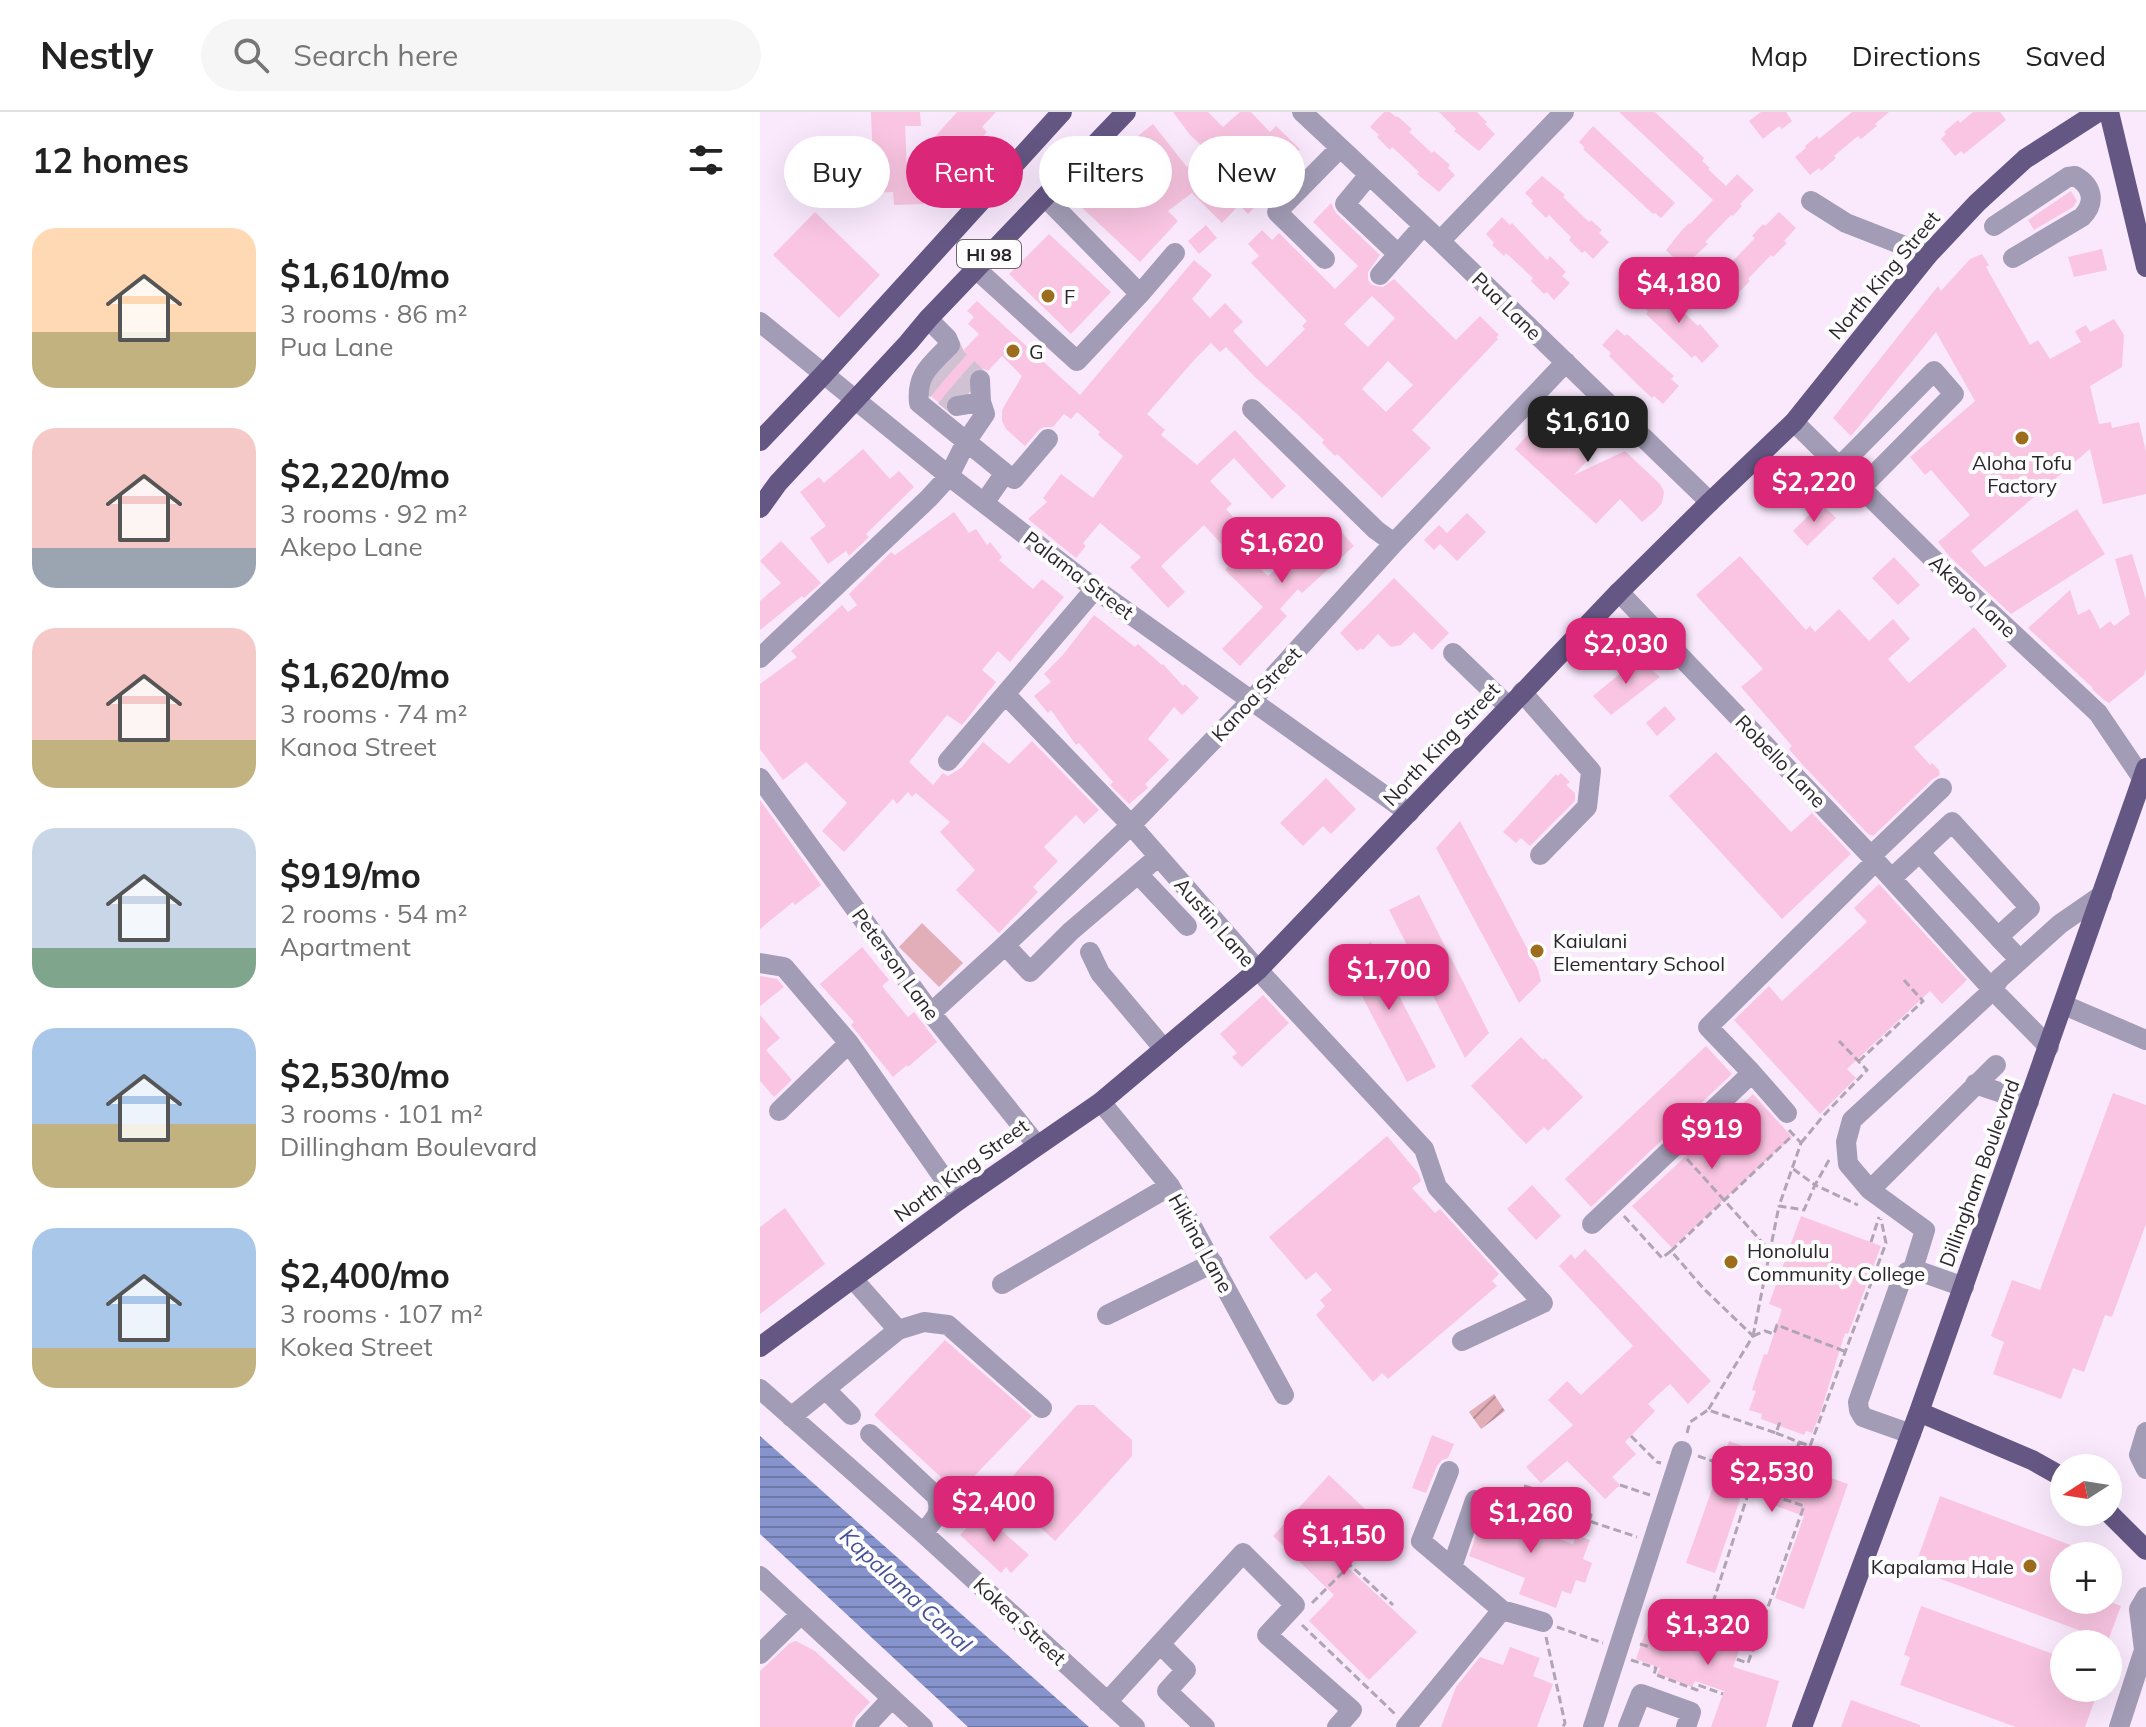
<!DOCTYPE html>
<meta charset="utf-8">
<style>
:root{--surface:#fff;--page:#f6f6f6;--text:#222;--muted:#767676;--line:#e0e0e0;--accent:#db2777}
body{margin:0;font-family:Mulish,sans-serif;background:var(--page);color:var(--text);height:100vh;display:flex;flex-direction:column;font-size:30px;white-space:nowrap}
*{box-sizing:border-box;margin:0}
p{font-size:26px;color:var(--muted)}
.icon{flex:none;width:44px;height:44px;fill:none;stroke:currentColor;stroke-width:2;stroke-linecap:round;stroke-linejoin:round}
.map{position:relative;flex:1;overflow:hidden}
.details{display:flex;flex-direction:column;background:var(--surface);width:760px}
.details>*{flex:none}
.hud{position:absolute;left:24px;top:24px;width:760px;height:72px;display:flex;gap:16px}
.needle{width:52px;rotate:258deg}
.buttons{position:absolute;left:1290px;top:1342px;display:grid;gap:16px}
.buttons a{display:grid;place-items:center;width:72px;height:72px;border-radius:50%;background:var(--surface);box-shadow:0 8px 32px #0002;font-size:40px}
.price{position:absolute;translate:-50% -68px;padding:0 18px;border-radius:16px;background:var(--accent);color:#fff;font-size:26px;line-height:52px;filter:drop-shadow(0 2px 4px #0008)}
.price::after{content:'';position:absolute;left:50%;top:48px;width:24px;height:18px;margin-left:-12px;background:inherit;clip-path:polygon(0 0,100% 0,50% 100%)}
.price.active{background:#222;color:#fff}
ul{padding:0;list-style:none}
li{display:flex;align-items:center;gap:24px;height:200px;padding:0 32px}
li span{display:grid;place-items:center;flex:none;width:224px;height:160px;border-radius:24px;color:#555}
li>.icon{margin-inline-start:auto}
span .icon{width:96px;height:96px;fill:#fffc;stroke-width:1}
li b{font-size:34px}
h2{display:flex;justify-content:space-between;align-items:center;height:96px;padding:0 32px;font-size:34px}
.tag{padding:0 28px;border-radius:36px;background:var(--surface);box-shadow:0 8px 32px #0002;font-size:28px;line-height:72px}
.tag.active{background:var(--accent);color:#fff}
header{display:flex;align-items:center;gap:48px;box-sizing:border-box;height:112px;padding:0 40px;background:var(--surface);border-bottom:2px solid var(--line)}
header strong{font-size:38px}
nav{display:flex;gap:44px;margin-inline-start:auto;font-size:28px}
.search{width:560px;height:72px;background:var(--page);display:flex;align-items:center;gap:20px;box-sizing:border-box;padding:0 28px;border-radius:44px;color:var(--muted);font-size:30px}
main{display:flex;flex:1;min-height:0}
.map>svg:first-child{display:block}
.garden{fill:url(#garden-furrows)}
.pitch{fill:#e2aeb7}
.water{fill:url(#water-rules)}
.building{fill:#f9c5e2;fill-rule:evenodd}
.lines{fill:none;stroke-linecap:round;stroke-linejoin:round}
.minor-tunnel{stroke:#d1c2d3;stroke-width:20;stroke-dasharray:20 10;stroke-linecap:butt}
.path{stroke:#b1a4b3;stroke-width:3;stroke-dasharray:8 4;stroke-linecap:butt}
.minor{stroke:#a39cb6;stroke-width:20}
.major{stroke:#655784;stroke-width:20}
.poi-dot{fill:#9b6d1d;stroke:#fdfdfd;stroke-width:3}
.labels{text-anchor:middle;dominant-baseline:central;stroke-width:8;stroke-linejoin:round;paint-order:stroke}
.shield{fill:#fdfdfd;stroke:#6a666b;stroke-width:2}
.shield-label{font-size:18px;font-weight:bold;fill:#2b252d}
.street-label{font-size:20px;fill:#2b252d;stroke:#fdfdfd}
.poi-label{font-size:20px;fill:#2b252d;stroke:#fdfdfd;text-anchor:start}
.water-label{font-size:22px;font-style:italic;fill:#455097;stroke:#fdfdfd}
</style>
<header>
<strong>Nestly</strong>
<div class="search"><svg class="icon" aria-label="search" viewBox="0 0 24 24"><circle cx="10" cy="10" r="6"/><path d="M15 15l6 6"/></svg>Search here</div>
<nav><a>Map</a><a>Directions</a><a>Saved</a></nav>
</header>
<main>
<section class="details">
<h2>12 homes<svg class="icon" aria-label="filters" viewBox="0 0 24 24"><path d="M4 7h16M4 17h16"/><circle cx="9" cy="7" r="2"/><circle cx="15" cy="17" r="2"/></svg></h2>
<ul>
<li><span style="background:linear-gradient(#ffd9b3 65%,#c2b280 0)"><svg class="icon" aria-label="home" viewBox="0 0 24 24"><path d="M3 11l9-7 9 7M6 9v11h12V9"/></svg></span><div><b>$1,610/mo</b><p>3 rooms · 86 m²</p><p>Pua Lane</p></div></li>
<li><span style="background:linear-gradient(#f6c9c9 75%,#9aa5b1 0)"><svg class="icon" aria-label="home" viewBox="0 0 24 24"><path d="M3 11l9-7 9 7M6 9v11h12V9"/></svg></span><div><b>$2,220/mo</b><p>3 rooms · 92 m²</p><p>Akepo Lane</p></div></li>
<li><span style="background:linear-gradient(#f6c9c9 70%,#c2b280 0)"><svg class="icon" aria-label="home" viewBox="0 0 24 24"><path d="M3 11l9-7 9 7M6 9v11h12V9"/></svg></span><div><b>$1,620/mo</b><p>3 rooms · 74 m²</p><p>Kanoa Street</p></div></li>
<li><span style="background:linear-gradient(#c9d6e8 75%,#7fa58c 0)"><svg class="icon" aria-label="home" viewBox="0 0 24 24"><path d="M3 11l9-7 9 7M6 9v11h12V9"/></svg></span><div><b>$919/mo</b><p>2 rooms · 54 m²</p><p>Apartment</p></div></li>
<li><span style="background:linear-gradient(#a9c7e8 60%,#c2b280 0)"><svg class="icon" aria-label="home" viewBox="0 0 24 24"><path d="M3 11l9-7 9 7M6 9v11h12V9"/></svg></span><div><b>$2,530/mo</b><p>3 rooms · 101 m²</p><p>Dillingham Boulevard</p></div></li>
<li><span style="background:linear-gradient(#a9c7e8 75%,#c2b280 0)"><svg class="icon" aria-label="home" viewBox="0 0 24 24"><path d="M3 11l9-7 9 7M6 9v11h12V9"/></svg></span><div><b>$2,400/mo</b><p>3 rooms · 107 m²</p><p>Kokea Street</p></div></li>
</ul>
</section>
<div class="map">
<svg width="1386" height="1615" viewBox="0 0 1386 1615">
<defs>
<pattern id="garden-furrows" width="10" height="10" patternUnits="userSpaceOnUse" patternTransform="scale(2)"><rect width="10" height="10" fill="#e2aeb7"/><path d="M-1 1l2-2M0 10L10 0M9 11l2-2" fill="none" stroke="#b78d95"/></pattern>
<pattern id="water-rules" width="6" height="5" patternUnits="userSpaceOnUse" patternTransform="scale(2)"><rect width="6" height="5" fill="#8693cc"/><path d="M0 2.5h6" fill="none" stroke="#6e78a6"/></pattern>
</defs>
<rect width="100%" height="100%" fill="#fae9fd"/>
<path class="garden" d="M734,1282L745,1299L721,1317L709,1300Z"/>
<path class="pitch" d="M162,811L203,851L179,875L139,835Z"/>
<path class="water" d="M0,1324L329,1615H208L0,1422Z"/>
<path class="building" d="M111,0H160L161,14H145L147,56L197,0H236L222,15L227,20L213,36L208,32L184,59L162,39L164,92L134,93L133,80L114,81Z
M413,0H448L463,15L480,0H491L510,20L516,14L540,37L497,83L502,88L488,102L479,93L462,111L432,81L408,99L418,109L380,150L317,91L368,37L365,34L393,12L427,55L445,37L430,23Z
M624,0H630L636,5L637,4L652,17L649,20L672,41L674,39L690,53L688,56L695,63L679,80L657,62L659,60L632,35L630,38L617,25L619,23L610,15Z
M679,0H717L727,10L725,12L735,22L719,39L694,19L696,17Z
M859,0H895L944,46L942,49L950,56L948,57L966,74L977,62L994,78L980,92L982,94L973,104L971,103L945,130L948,132L923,155L906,138L922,118L929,111L930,112L953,88Z
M1001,0H1026L1032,9L1022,17L1019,14L1003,27L989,9Z
M1092,0H1129L1115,12L1117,14L1101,27L1098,24L1074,44L1076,46L1061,59L1059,56L1050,63L1035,45L1046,36L1045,34L1057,24L1059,27Z
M1213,0H1240L1246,8L1204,42L1201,39L1195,44L1181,27L1186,22L1184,20L1198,8L1200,11Z
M833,14L915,91L901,106L895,101L893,102L823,37L825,36L819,30Z
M62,34L83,57L62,76L64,78L52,89L42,79L38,83L24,69Z
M782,64L805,83L803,85L829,110L831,108L842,118L839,121L849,130L833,147L825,139L822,141L809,128L811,125L789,103L786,106L771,91L773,89L765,81Z
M1311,79L1317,89L1313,95L1274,118L1268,108Z
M571,91L576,101L620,143L608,160V168L612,173L623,175L634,167L696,228L720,204L739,223L736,225L738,227L652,318L671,336L622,386L577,342L575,344L562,331L564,328L537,302L495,265L466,235L460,240L451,231L436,246L387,302L405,318L401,323L437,353L475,318L526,374L512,387L474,346L450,369L472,392L466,397L484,417L464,435L444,413L401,454L425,480L408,496L370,455L381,445L340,411L323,431L326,434L316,446L268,407L287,390L283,386L301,362L333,386L363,344L338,323L340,320L317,300L311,307L304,302L293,315H284L279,318L265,334L246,317L242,309V298L262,264L242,244L228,259L220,255L212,258L208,263L207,279L189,284L185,289L184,295L172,285L173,276L177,266L219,222L208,212L214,205L207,199L217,189L320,283L434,148L452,163L432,187L450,206L465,191L483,210L473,219L507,255L545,217L542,214L547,209L491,151L499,144L488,132L502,118L512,128L519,121L575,177L598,154L553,110ZM612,184L635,206L608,235L584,212ZM628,249L653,273L626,300L602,277Z
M55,100L120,163L79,206L13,143Z
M1019,100L1036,116L1024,129L1027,131L1013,145L1011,143L988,167L990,169L976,183L974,181L963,193L947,177L959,165L957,162L967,151L969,153L995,126L992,124L1003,112L1005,114Z
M742,105L750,113L752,111L787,148L790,144L806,160L802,164L810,171L794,188L787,180L784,182L771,169L773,166L746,141L744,144L732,133L734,131L726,122Z
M446,113L457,126L439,142L428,129Z
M289,122L351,180L311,222L249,162Z
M1342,137L1347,158L1314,165L1308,145Z
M1222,142L1229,153L1226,155L1270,233L1278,228L1290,247L1321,230L1315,219L1326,213L1330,220L1354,207L1364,223L1362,255L1330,274L1339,312L1351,310L1352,316L1379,310L1386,340V382L1343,392L1330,337L1211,439L1225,455L1317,397L1345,442L1251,502L1190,445L1178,430L1210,403L1171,358L1165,363L1150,345L1215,289L1176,220L1091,324L1073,306L1178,174L1181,179L1210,147Z
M897,174L907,184L908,182L919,192L917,194L938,214L940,212L959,234L942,251L935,243L932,246L886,202L888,199L880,191Z
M857,217L865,224L867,222L914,264L911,267L919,274L903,292L894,284L892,286L877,272L849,244L851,241L842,233Z
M806,285L816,288L851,323L814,363L865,339L900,372L904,380L902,391L895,399L882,410L860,387L836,412L755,337L799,287Z
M103,337L130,367L139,359L154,375L106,422L109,425L89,444L86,439L68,452L50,426L66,414L40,380L59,365L64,371Z
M1061,391L1076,406L1047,434L1033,419Z
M194,400L209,421L216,417L227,433L230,430L242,445L239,448L273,477L282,467L304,485L250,550L238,539L222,558L236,570L202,613L187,603L149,650L173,673L183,661L188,664L201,656L223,630L249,652L272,629L339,698L324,712L316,703L284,735L298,749L273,775L278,780L239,821L196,778L215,758L180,720L190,710L156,681L152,685L148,680L137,692L133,687L84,740L62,719L87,691L46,650L23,668L0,637V572L37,545L31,539L82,493L88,500L97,493L89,482L131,440L135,443Z
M707,401L726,420L697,449L680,432L674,438L664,428L679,413L687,421Z
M568,405L594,434L542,481L538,477L520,497L527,504L480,554L462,537L503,495L465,458L482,439L508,464L553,424L550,421Z
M21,429L61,471L44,486L42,484L0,518V489L21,471L0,449Z
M1372,442L1386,488V556L1384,563L1349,591L1344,588L1332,577L1333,576L1268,516L1310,478L1318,503L1330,497L1340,517L1350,509L1354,514L1370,502L1355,447Z
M980,444L1046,518L1050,514L1055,520L1079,497L1109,529L1133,507L1150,527L1128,547L1149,571L1214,515L1247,554L1154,635L1170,653L1172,651L1179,658L1180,663L1173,667L1113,724L1108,722L1041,651L1029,637L1032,634L981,575L1003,557L936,483Z
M1134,445L1160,473L1138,493L1112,466Z
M634,466L689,521L672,538L654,520L641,533L631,535L618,522L603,538L601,536L597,539L580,521Z
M334,503L375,535L378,532L402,553L403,552L423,574L425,572L439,586L422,603L414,595L388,627L409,648L385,672L388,676L369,692L350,673L353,670L319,631L316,633L291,598L288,601L274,584L291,570L284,562L302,544Z
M879,546L900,565L851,603L833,584Z
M905,594L916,607L897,624L886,611Z
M956,640L1031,720L1052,701L1091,742L1022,807L909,684Z
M801,661L810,670L806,673L815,681V689L770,734L761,726L756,731L743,720L796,662L798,664Z
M566,666L596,697L571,722L563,714L543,734L520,711Z
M0,688L61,773L35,793L33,790L0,817Z
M700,709L778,857L781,869L759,891L676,736Z
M1119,772L1207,868L1182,892L1170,879L1087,957L1096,966L1060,1002L974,908L1009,874L1022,889L1107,810L1094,796Z
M659,783L729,921L705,946L629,798Z
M611,830L676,955L647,970L582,846Z
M102,835L129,868L122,874L148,905L154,900L177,930L148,955L147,953L133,965L91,913L94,910L60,872Z
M0,864L17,867L24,875L0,894Z
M503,883L529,911L482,955L472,945L477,941L460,922Z
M0,903L20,926L6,938L32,968L14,985L0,969Z
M761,925L783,948L785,946L823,985L788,1019L784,1015L766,1032L711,974Z
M946,934L972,962L831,1095L805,1067Z
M1353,981L1386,993V1112L1352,1205L1345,1203L1324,1260L1313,1256L1301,1287L1233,1262L1244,1230L1231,1224L1252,1168L1280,1178Z
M993,982L1032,1025L912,1136L872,1094Z
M627,1024L658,1061L661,1069L652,1076L675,1101L680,1097L739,1162L732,1169L737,1174L628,1267L622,1261L613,1270L556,1203L565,1194L560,1188L572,1178L556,1160L546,1168L509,1125Z
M772,1073L801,1104L776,1128L747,1097Z
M25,1096L65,1152L0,1202V1115Z
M1041,1104L1121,1134L1088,1222L1085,1221L1060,1302L1052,1321L1046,1319L1044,1323L1001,1307L1002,1302L989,1298L996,1279L992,1278L1004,1242L1007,1243L1022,1197L1009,1192Z
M825,1137L951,1269L928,1292L910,1272L888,1292L895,1299L865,1330L876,1342L852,1365L860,1373L845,1387L807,1349L781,1371L766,1355L813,1313L788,1288L807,1269L821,1283L873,1234L799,1154L811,1142L815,1147Z
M185,1228L272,1304L198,1381L114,1303Z
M317,1293H334L372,1328V1344L295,1429L240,1378Z
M672,1323L694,1332L688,1346L682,1348L677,1354L666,1381L652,1376Z
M969,1329L1088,1372L1044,1497L1015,1486L1044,1404L1005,1390L1009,1378L986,1370L955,1461L926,1451Z
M569,1363L622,1413L584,1452L657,1520L609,1568L549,1509L574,1483L513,1424Z
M1180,1384L1337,1443L1304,1444V1488H1345L1361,1494L1348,1529L1154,1457Z
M727,1392L783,1413L780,1420L813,1432L816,1423L830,1428L823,1447L832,1451L825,1471L816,1468L811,1482L802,1479L796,1496L759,1482L765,1466L709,1444Z
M221,1400L269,1443L251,1461L246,1455L241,1461L200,1423Z
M1161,1494L1304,1546V1576H1339L1325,1615H1256L1140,1573L1150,1545L1144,1543Z
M903,1495L984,1525L973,1555L1019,1569L1006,1615H951L964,1579L935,1569L932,1575L897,1562L900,1556L876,1547L891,1504L899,1507Z
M36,1529L55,1539L110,1590L95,1606L92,1615H0V1559L30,1531Z
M750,1535L780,1546L773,1564L793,1572L777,1615H681L696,1575L720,1545L743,1553Z
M1091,1588L1160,1613V1615H1081Z"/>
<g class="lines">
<path class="minor-tunnel" d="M190,233L196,246L220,268
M173,251L185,258L210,280
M161,265L197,294"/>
<path class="path" d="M1099,949L1163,889L1143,867
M1029,1018L1041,1031L1019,1094L1044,1098L1055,1073L1032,1056
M1041,1031L1064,1003L1107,958L1079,929
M927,1047L1010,1139
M1069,1048L1055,1073L1098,1093
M864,1104L902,1146L911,1139L944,1177L993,1224L948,1298
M1111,1130L1119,1105
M911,1139L1033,1023
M993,1224L1019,1094
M993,1224L1005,1219L1014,1222L1017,1213L1084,1239
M927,1321L930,1310L948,1298L1016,1321L1021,1307
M1016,1321L1039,1330L1033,1352
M871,1324L897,1350L901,1351
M1039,1330L1050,1334L1126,1131L1121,1107
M938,1344L961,1352
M860,1373L890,1383
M764,1374L771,1376L772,1382L831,1403L829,1409L877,1425
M552,1491L590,1453L633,1493
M890,1497L899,1500L902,1493L947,1509L990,1376L1044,1394L988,1551L976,1547
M542,1513L635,1602
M797,1515L843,1531
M786,1525L805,1611L803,1615
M880,1532L890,1535
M871,1548L896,1556L894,1562L937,1578L938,1573L963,1582"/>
<path class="minor" d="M542,0L680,129L950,390
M609,63L585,92L638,142
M1051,89L1086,111L1168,143
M1234,114L1308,65L1315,64C1333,74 1336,91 1322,105L1253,146
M680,129L804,0
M565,147L517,100L580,36
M215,156L317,249L380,182L285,85
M620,163L663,114
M380,182L415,141
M168,207L187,226L190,233C171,253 156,262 159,291L245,361L224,391
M0,210L189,364L335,477L649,701
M220,268L221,290
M492,297L616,418L634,431
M1034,310L1172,446L1338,601L1382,666
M1079,355L1174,259L1194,282L1101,376
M245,361L254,367L288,327
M859,480L1111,744L1233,878L1289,935
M693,541L749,595
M0,546L169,386L189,364L206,330L225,302L221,290L197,294
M762,580L831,659L827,695L780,743
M246,583L371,713L498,858L664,1037L677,1075L783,1191L702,1229
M188,649L335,477
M0,666L171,901L277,1033
M1160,741L1238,825
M1111,744L1182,676
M378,762L427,814
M1132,766L1192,710L1270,796L1238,825L1260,848
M245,833L270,860L311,819L398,745
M330,840L340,861L404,937
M0,851L24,855L89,931L199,1088
M1304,893L1386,928
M171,901L241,837L371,713L492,588L634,431L806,250
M992,961L1027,1001
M1215,972L1269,990
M341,990L410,1074L524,1283
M19,999L89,931
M1110,1078L1236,953
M832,1112L992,961L948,915L1116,749
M1153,1157L1165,1118L1110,1078L1088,1052L1086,1030L1092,1008L1233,878L1239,867L1300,812L1342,783
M242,1172L410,1074
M347,1203L453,1151
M138,1218L164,1210L188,1213L282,1296
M0,1277L163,1421L375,1615
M66,1278L91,1303
M31,1305L138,1218L93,1167
M1386,1320L1379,1343L1386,1357
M110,1322L176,1384C183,1402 174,1407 163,1421
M1151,1322L1103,1305L1099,1298L1098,1290L1142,1166L1147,1160L1153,1157L1204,1175
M689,1359L661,1429L742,1498
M692,1455L715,1388
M0,1464L163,1615
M400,1532L426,1558L407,1579L445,1615
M0,1542L41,1502
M347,1590L483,1441L535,1493L507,1523L592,1598L577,1615
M105,1615L132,1586
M646,1615L742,1498L783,1510
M833,1615L922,1339
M868,1615L881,1582L931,1600L926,1615
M1359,1615L1384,1538L1379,1497L1386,1485"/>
<path class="major" d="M1349,0L1386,155
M0,329L64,262L302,0
M0,396L18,371L148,231L168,207L366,0
M0,1235L199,1088L341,990L498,858L859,480L950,390L1034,310L1168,143L1217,91L1265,47L1338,0
M1159,1300L1272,1348L1304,1366
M1348,1400L1386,1438
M1042,1615L1159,1300L1386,656"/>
</g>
<g class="poi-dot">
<circle cx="288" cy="184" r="8"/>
<circle cx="253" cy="239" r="8"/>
<circle cx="1262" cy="326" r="8"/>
<circle cx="777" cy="839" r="8"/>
<circle cx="971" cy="1150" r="8"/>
<circle cx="1270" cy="1454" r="8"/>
</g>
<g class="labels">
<rect class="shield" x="197" y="128" width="64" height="28" rx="6"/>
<g class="shield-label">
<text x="229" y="142">HI 98</text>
</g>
<g class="street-label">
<text transform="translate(1124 163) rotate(-50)">North King Street</text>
<text transform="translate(747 194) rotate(44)">Pua Lane</text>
<text transform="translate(319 463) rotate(37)">Palama Street</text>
<text transform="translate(1213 484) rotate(43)">Akepo Lane</text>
<text transform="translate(496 582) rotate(-47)">Kanoa Street</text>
<text transform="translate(681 632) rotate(-47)">North King Street</text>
<text transform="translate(1021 649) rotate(46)">Robello Lane</text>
<text transform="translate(455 810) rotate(49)">Austin Lane</text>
<text transform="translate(136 852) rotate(54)">Peterson Lane</text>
<text transform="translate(201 1058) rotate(-36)">North King Street</text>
<text transform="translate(1219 1061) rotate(-70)">Dillingham Boulevard</text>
<text transform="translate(441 1131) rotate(61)">Hikina Lane</text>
<text transform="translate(260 1509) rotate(43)">Kokea Street</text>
</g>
<g class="poi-label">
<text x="304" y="184">F</text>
<text x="269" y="239">G</text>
<text x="1262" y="350" text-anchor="middle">Aloha Tofu<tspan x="1262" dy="23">Factory</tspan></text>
<text x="793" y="828">Kaiulani<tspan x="793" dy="23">Elementary School</tspan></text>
<text x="987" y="1138">Honolulu<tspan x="987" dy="23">Community College</tspan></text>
<text x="1254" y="1454" text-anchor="end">Kapalama Hale</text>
</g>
<g class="water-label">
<text transform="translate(146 1478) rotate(43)">Kapalama Canal</text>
</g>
</g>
</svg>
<div class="buttons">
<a><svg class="needle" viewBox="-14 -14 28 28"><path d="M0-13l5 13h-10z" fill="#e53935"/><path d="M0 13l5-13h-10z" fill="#767676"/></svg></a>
<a>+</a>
<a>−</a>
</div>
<b class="price" style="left:919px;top:213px">$4,180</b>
<b class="price active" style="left:828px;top:352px">$1,610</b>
<b class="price" style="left:1054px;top:412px">$2,220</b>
<b class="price" style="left:522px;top:473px">$1,620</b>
<b class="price" style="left:866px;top:574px">$2,030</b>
<b class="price" style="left:629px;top:900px">$1,700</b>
<b class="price" style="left:952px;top:1059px">$919</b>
<b class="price" style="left:1012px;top:1402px">$2,530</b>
<b class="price" style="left:234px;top:1432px">$2,400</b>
<b class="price" style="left:771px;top:1443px">$1,260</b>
<b class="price" style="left:584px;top:1465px">$1,150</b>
<b class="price" style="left:948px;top:1555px">$1,320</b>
<div class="hud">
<a class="tag">Buy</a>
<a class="tag active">Rent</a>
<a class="tag">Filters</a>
<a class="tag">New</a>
</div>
</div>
</main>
